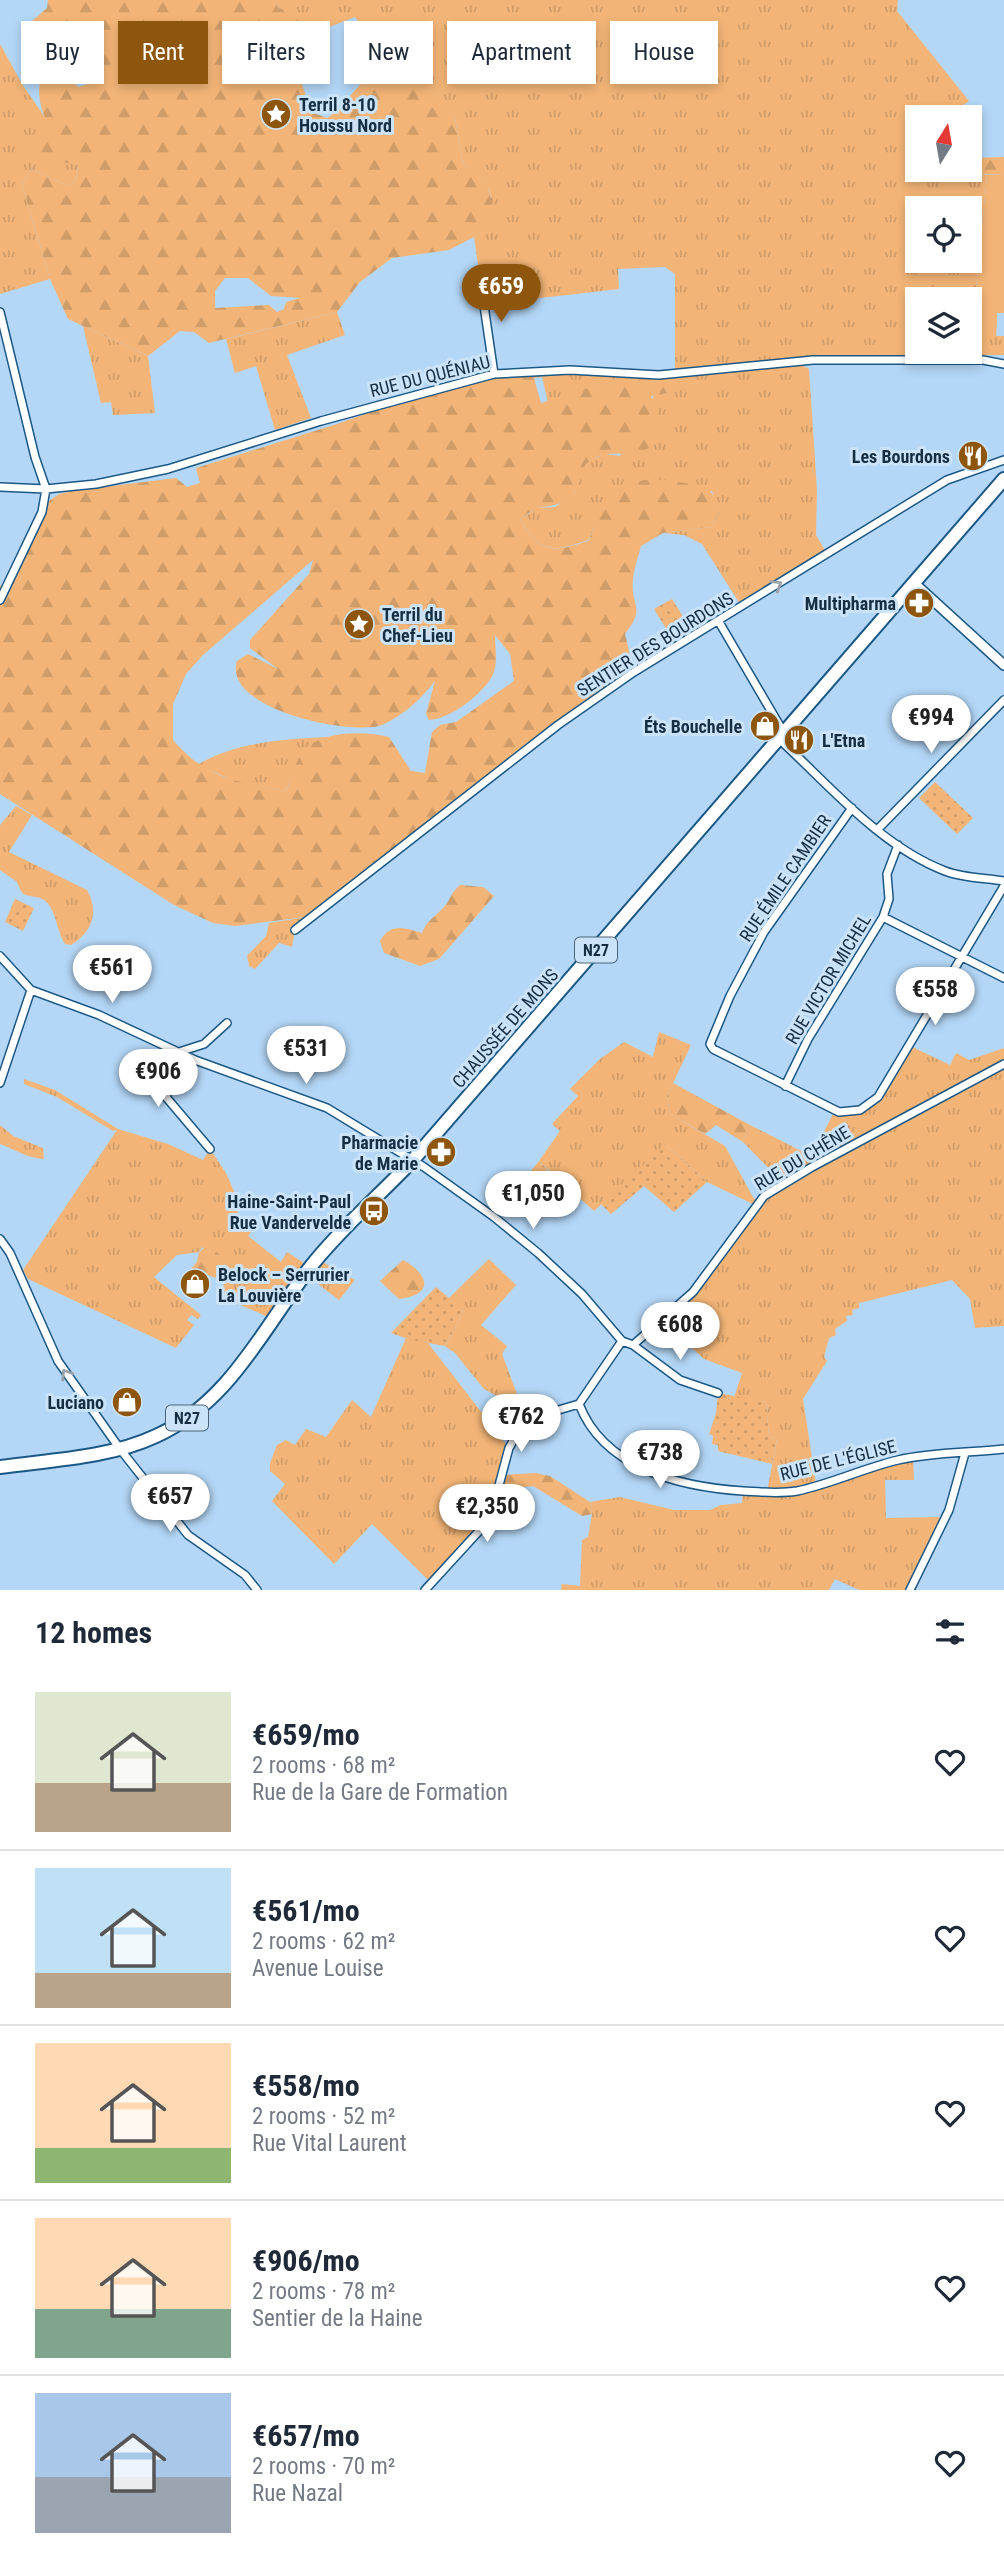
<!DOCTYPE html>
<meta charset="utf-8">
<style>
:root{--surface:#fff;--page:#f2f2f3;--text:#1f2937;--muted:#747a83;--line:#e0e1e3;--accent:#8e560c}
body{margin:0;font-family:"Roboto Condensed",sans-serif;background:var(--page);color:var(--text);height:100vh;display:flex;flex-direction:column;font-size:26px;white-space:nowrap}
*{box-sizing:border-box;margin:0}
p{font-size:23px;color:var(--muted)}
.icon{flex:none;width:38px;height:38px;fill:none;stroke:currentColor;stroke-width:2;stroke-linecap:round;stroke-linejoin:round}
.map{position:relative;height:1590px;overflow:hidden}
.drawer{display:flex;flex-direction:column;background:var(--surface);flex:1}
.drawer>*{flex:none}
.hud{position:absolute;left:21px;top:21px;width:962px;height:63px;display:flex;gap:14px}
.needle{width:46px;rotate:11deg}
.fabs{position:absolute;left:905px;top:105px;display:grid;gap:14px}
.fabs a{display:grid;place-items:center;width:77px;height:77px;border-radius:0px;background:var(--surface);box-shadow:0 4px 10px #0003;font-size:35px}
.price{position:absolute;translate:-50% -60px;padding:0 16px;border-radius:24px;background:#fff;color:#222;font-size:23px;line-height:46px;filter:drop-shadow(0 2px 4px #0008)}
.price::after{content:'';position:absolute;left:50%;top:42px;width:21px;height:16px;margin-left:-10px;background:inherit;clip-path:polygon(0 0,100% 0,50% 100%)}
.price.on{background:var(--accent);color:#fff}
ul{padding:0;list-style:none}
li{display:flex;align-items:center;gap:21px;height:175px;padding:0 35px}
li+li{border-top:2px solid var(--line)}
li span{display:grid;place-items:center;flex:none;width:196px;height:140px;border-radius:0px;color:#555}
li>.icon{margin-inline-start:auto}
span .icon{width:84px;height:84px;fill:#fffc;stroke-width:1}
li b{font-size:30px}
h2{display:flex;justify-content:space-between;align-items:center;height:84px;padding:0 35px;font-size:30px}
.pill{padding:0 24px;border-radius:0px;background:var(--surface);box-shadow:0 4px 10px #0003;font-size:24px;line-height:63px}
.pill.on{background:var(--accent);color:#fff}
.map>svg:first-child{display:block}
.grass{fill:url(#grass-tufts);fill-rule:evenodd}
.forest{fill:url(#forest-firs);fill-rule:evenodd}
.park{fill:url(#park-dots)}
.pitch{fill:#f3b577}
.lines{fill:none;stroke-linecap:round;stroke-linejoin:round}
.minor-casing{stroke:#1c5885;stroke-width:10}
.tertiary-casing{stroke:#1c5885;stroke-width:12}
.primary-casing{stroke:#1c5885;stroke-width:16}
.minor{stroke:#fff;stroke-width:7}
.tertiary{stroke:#fff;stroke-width:9}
.primary{stroke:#fff;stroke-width:12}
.oneway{stroke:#96a1aa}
.labels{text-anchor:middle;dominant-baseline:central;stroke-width:6;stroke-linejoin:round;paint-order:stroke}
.shield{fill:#cbe3f8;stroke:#4c6479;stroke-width:2}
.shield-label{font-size:16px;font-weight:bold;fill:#162e42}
.poi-label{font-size:18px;font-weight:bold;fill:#162e42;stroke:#cbe3f8;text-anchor:end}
.street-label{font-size:18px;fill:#162e42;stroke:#cbe3f8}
</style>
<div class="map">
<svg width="1004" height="1590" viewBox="0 0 1004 1590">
<defs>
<pattern id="grass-tufts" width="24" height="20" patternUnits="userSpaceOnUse" patternTransform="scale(1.75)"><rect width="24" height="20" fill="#f3b577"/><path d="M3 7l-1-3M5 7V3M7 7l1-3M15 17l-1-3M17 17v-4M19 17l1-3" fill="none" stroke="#d09c68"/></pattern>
<pattern id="forest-firs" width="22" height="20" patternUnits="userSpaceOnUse" patternTransform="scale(1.75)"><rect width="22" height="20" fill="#f3b577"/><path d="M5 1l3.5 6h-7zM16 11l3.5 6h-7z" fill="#d09c68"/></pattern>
<pattern id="park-dots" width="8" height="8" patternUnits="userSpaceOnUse" patternTransform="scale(1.75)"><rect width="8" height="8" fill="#f3b577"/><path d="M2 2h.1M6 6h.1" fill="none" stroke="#d09c68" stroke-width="1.8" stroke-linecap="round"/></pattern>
</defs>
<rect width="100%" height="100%" fill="#b4d7f7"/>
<path class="grass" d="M275,0H898L897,11L969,101L948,117H917V170H970L972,175H987L969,360L795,362L809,369L817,491L816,535L827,554L742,607L702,544L684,535L663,533L711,527L719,513L712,491L605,506L588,540C552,553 540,553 520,519L537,508L555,507L575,493L582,467L592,459L605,454L620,456L666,374L675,373V274L665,267L618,269L619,289L498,303L494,276L480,278L474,237C497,209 499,182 463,164L455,118L367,84L342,109L341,106L383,59L355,17L306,36L304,24L278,8ZM917,208H970V261H917ZM917,299H970V352H917Z
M0,44L22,84L78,165L76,180L68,186L31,169L22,185L50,279L0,294Z
M337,312L345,335L287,355L311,418L275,430L256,366L235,373L226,339Z
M990,324H997L996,336H1004V355H982L983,332Z
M83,326L148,356L155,413L113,415L111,402L101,403Z
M532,371L631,374L548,402L542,377L534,378Z
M328,737L304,750L286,791L239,783L197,765C235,742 285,739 328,737Z
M16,806L32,815L9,852L87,890C99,911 93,932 71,945L65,944C57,932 56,908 44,900C38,896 28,897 22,893L17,882L0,870V825Z
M313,916L295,930L292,947L279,943L255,969L249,966L247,956L266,936L269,923Z
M659,1032L691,1045L667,1096L670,1114L725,1146L754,1199L764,1196L783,1183L743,1142L750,1125L803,1152L820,1140L835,1110L839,1112L870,1105L908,1045L950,1065L956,1053L969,1060L1004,1048V1326L975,1328L970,1299L952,1280L859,1303V1308L852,1310L853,1315L846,1316L847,1321L835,1329L836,1335L829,1338L824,1357L827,1361L803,1399L816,1484L913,1458L914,1480H885L886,1518L938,1517L944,1521L910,1590H859L835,1579L829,1590H561L562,1584L580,1586L582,1540L588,1537L592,1514L590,1502L620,1497L674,1510H710L721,1505L742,1503L743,1491L767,1492L777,1439L769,1436L766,1402L734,1398L742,1373L704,1359L673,1330L676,1327L668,1315L681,1304L755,1205L707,1182L666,1145L594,1211L539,1161L560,1131L552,1124L578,1096L570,1089L600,1059L624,1042L653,1057Z
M24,1079L55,1090L118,1129L168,1144L203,1160L210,1149L226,1173L241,1207L237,1209L239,1220L252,1231L248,1236L281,1262L287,1252L310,1267L317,1259L355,1280L339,1300L305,1274L273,1319L222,1297L226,1265L202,1247L199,1252L177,1255L154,1277L201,1315L198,1319L191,1315L187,1320L194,1325L176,1348L28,1279L23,1270L117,1130L113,1131L57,1097L24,1084Z
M0,1125L13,1136L43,1148L44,1159C27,1158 16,1150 0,1144Z
M489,1259L516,1285L481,1325L507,1346L502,1354L529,1426L512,1404L484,1389L455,1353L445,1346L464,1311L448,1299Z
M406,1338L428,1343L509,1448L493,1512L431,1583L372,1524L334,1564L272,1501L285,1484L270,1471V1463L277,1445L286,1440L295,1445L306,1429L326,1437L352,1400L371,1417Z"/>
<path class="forest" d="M48,0H275L278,8L300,14L306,36L289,44L311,112L327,118C342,109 351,97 365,86C395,63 435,98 455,118L463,164L479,172L488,186L492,204L487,222L474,237L449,250L392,258L360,282L337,312L209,343L194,332L180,331L148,356L68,319L50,279L22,185L31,169L68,186L76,180L78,165L38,158L47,122C35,98 39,83 45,58L59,63L78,87L91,83V65L70,59L56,44L61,32C49,27 35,32 22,30L47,8ZM225,278H248L271,296L300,298L286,302L284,309L277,312L269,305L215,308V291Z
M1004,157V174L972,175L970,158Z
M532,371L541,403L631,374H666L674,385L668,393L651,396L658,412L649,448C630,459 609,448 591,460C577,469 583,483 574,494C565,505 552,505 539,508C532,510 526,515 520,519C540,553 552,553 588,541C595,527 601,507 611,496C636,469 676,482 707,487L716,499L719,513L711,527L663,533L641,546C638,557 634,569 633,580C630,607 647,606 625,634L634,672L313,916L235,926L213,923L174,905L0,794V584L3,591L45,504L59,494L72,491L176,478L187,487L200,483L196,468L337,424L446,385ZM313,560L309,574L250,640V648L278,669L248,654L237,661C222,710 353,736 382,725C404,715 421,699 435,681L426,714L429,720C450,719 480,696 491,678C499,665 495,649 495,635L510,654L514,681L456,722L440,725L432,732L425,773L411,771L389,737C365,731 323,730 304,750C295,760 292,780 286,791C238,782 206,779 173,740V704L186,674L203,655Z
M460,885L483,887L494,896L439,959L420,966L384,953L380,941C391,922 405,928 422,933C427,920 435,917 444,907C451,899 451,892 460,885Z
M673,1083L750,1125L743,1142L716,1125L705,1134L670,1114L667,1096Z
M539,1161C558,1178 568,1202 535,1209L517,1198L507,1212L501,1208Z
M207,1246C219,1251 227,1260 225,1273L216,1278L194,1270L191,1277L190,1270L197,1262L199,1252Z
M403,1260C429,1274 435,1295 399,1299L380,1281Z
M535,1473L550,1476L590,1502L592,1514L582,1516L533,1486L498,1490L502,1475Z"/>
<path class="park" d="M672,599L695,636L677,646L654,609Z
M935,782L973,818L957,834L919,798Z
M15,899L34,908L23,931L5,922Z
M665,1144L707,1182L674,1212L644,1186L611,1214L601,1204Z
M436,1287L464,1311L445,1346L411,1340L391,1333Z
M718,1393L766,1402L769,1436L777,1439L772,1464L718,1451V1445L712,1444L713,1436L709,1434L716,1413Z"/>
<path class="pitch" d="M1004,174V313H997V324L990,325L983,332V360H969L987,175Z"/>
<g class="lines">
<g class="minor-casing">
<path id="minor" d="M480,278L494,374
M0,312L35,457L46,489L42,512L0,600
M0,487L46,489L96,484L168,469L321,421L494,374L570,370L659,375L813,360H983L1004,364
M719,622L784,733
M779,739C829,785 880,846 945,871C963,878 985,878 1004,881
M852,808L764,932L730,996L710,1044L713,1049L839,1112L860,1110L878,1097L1004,886
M878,829L1004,700
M883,917L1004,978
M295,930L558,725L634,672L947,480L1004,460
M0,956L31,990L99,1015L195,1060L327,1108L424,1167L494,1217L538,1253L582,1294L622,1341
M179,1052L166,1097L210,1149
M179,1052L204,1044L227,1023
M0,1083L31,990
M785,1086L808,1039L883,917L889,899L887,874L898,845
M0,1239L10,1253L58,1361L120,1449L188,1535L245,1575L257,1590
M622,1341L633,1345L680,1380L718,1393
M633,1345L693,1292L764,1196L812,1167L1004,1064
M579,1404C604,1469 681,1487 743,1491C761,1492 779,1494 797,1491C831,1484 864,1468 898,1460C932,1452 969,1453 1004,1449
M579,1404L622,1341
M425,1590L490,1519L509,1448L517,1434L555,1411L579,1404
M910,1590L949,1510L965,1453"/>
</g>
<g class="tertiary-casing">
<path id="tertiary" d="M914,583L1004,665"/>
</g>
<g class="primary-casing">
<path id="primary" d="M0,1467C51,1460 109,1458 156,1436C231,1402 264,1326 312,1265C342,1227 379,1196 412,1161L1004,479"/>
</g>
<use href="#minor" class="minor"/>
<use href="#tertiary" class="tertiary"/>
<use href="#primary" class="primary"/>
</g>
<defs><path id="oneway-chevron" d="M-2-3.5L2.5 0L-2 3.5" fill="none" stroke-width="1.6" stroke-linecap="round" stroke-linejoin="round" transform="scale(1.75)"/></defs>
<g class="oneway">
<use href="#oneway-chevron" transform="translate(777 585) rotate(-32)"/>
<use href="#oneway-chevron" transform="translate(66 1374) rotate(-122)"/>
</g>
<defs>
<g id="sight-disc" transform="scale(1.575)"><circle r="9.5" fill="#8e560c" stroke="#cbe3f8"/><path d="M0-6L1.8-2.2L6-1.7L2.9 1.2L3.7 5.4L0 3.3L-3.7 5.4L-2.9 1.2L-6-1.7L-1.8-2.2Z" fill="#fff"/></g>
<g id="restaurant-disc" transform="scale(1.575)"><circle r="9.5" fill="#8e560c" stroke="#cbe3f8"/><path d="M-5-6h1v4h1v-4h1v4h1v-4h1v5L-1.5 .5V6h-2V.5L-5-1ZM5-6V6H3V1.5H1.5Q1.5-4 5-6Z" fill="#fff"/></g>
<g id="pharmacy-disc" transform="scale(1.575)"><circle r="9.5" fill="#8e560c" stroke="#cbe3f8"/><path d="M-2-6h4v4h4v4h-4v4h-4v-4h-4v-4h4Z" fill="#fff"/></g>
<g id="shop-disc" transform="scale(1.575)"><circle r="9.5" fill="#8e560c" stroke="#cbe3f8"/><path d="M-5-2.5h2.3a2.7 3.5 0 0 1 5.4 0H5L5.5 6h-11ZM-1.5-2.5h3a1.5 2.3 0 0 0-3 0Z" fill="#fff"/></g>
<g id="bus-disc" transform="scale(1.575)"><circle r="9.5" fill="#8e560c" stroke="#cbe3f8"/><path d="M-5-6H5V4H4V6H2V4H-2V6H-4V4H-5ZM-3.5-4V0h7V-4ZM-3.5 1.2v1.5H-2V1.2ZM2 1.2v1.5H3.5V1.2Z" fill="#fff"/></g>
</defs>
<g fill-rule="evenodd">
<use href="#sight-disc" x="276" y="114"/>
<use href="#restaurant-disc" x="973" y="456"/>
<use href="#pharmacy-disc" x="919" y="603"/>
<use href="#sight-disc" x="359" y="624"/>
<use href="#shop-disc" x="765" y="726"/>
<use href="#restaurant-disc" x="799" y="740"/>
<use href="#pharmacy-disc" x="441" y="1152"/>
<use href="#bus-disc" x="374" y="1211"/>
<use href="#shop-disc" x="195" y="1284"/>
<use href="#shop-disc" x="127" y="1402"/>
</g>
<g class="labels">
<g class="shield">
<rect x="575" y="937.5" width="42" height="25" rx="5"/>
<rect x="166" y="1405.5" width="42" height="25" rx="5"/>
</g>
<g class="shield-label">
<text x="596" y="950">N27</text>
<text x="187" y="1418">N27</text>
</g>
<g class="poi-label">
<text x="299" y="104" text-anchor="start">Terril 8-10<tspan x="299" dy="21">Houssu Nord</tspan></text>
<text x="950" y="456">Les Bourdons</text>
<text x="896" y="603">Multipharma</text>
<text x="382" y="614" text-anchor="start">Terril du<tspan x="382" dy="21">Chef-Lieu</tspan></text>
<text x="742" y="726">Éts Bouchelle</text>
<text x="822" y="740" text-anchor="start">L'Etna</text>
<text x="418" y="1142">Pharmacie<tspan x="418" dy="21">de Marie</tspan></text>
<text x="351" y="1201">Haine-Saint-Paul<tspan x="351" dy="21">Rue Vandervelde</tspan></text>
<text x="218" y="1274" text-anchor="start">Belock – Serrurier<tspan x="218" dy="21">La Louvière</tspan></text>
<text x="104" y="1402">Luciano</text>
</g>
<g class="street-label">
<text transform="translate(430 376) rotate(-14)">RUE DU QUÉNIAU</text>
<text transform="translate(655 644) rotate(-32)">SENTIER DES BOURDONS</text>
<text transform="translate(785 878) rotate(-56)">RUE ÉMILE CAMBIER</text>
<text transform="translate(828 979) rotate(-59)">RUE VICTOR MICHEL</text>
<text transform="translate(505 1028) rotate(-49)">CHAUSSÉE DE MONS</text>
<text transform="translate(802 1158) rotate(-31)">RUE DU CHÊNE</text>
<text transform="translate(838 1460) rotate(-14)">RUE DE L'ÉGLISE</text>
</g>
</g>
</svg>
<div class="fabs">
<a><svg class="needle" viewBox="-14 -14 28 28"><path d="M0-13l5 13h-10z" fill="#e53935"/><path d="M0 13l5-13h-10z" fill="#747a83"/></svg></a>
<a><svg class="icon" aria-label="locate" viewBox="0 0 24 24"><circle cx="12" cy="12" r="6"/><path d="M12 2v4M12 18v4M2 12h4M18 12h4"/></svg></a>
<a><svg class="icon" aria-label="layers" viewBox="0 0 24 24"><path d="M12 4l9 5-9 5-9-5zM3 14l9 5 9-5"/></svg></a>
</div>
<b class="price on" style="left:501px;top:324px">€659</b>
<b class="price" style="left:931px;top:755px">€994</b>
<b class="price" style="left:112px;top:1005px">€561</b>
<b class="price" style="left:935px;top:1027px">€558</b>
<b class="price" style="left:306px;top:1086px">€531</b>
<b class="price" style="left:158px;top:1109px">€906</b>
<b class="price" style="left:533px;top:1231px">€1,050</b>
<b class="price" style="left:680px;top:1362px">€608</b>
<b class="price" style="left:521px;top:1454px">€762</b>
<b class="price" style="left:660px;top:1490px">€738</b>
<b class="price" style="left:170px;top:1534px">€657</b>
<b class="price" style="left:487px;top:1544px">€2,350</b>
<div class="hud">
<a class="pill">Buy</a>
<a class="pill on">Rent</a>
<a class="pill">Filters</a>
<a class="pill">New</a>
<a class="pill">Apartment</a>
<a class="pill">House</a>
</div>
</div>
<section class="drawer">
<h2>12 homes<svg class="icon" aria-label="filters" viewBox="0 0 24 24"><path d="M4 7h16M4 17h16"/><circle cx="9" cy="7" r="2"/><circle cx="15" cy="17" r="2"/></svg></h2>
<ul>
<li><span style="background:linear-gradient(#dfe7d0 65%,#b9a48a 0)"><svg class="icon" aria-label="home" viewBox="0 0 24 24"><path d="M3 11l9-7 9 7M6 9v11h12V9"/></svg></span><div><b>€659/mo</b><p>2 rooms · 68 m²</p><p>Rue de la Gare de Formation</p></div><svg class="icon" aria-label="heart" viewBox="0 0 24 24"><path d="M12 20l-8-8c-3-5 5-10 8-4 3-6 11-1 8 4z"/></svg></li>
<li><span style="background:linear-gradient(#bfe0f5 75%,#b9a48a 0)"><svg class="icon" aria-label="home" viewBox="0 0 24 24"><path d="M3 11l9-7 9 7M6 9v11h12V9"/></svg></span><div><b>€561/mo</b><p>2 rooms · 62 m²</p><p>Avenue Louise</p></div><svg class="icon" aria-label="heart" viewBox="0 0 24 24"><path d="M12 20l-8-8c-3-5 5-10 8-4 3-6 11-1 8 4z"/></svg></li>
<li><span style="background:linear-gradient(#ffd9b3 75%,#8fb573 0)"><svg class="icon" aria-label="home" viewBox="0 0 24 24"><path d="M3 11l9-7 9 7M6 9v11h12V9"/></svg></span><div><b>€558/mo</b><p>2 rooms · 52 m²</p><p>Rue Vital Laurent</p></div><svg class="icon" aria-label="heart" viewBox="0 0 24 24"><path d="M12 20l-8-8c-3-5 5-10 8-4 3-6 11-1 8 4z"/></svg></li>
<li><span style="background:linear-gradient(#ffd9b3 65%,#7fa58c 0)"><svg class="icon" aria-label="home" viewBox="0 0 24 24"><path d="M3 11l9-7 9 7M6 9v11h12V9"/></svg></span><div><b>€906/mo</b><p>2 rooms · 78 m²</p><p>Sentier de la Haine</p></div><svg class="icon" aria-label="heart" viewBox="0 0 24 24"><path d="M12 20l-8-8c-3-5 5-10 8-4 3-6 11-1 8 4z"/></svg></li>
<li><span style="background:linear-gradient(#a9c7e8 60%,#9aa5b1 0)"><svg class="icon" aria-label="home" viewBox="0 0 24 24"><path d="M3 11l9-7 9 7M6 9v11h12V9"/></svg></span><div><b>€657/mo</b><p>2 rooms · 70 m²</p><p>Rue Nazal</p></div><svg class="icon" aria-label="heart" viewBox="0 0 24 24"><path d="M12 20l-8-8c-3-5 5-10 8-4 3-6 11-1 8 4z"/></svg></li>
</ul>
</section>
